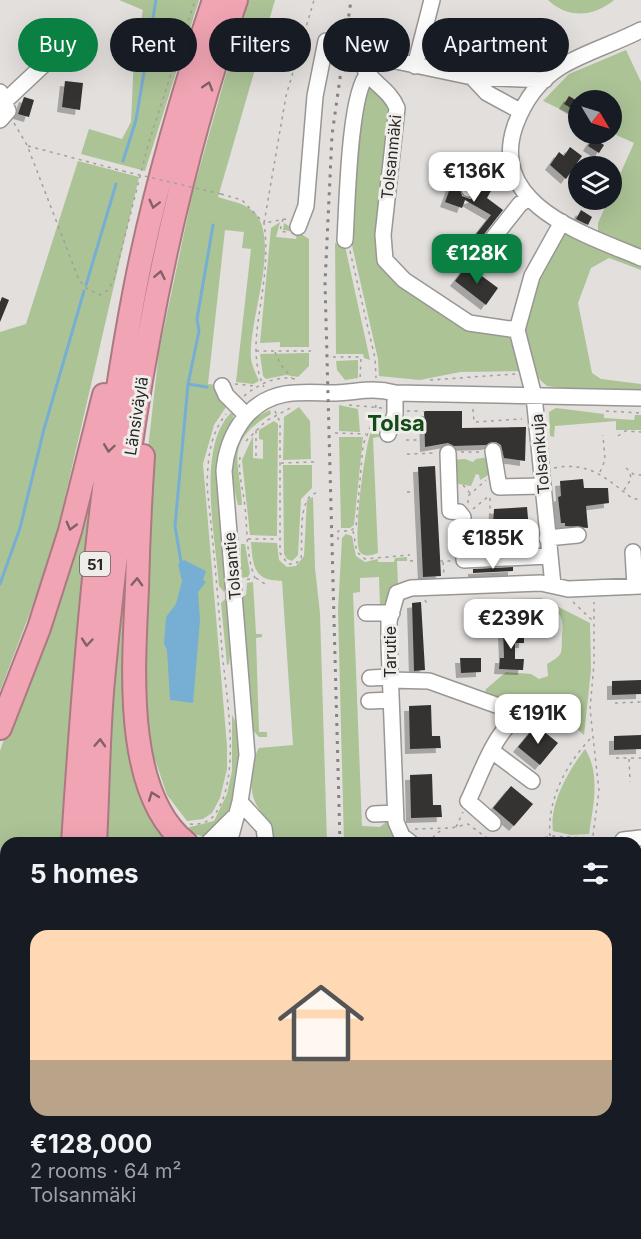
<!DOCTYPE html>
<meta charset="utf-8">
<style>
:root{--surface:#171b24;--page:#242831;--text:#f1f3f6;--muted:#9ea1a6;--accent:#0b8043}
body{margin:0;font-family:Inter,sans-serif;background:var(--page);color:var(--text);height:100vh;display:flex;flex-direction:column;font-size:22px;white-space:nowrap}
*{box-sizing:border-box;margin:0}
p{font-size:20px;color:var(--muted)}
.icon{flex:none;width:33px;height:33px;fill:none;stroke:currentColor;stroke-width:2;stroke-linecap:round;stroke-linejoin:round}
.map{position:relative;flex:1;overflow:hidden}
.details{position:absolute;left:0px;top:837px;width:642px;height:402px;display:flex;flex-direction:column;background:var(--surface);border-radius:18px 18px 0 0;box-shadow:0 6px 24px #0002}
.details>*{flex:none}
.hud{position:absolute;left:18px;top:18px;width:606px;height:54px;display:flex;gap:12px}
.needle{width:39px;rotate:128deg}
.controls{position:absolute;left:568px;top:90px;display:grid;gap:12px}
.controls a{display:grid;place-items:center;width:54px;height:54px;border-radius:50%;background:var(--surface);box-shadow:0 6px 24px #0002;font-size:30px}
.price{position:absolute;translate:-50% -51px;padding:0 14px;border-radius:12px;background:#fff;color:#222;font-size:20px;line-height:39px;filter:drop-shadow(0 2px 3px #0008)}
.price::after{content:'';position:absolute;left:50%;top:36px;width:18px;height:14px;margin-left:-9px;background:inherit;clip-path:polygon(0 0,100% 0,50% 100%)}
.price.active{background:var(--accent);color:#fff}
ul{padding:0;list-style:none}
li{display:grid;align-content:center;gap:12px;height:318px;padding:0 30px}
li span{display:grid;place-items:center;height:186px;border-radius:18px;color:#555}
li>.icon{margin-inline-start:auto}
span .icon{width:108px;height:108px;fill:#fffc;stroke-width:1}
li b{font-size:26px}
h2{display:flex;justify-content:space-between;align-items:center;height:72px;padding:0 30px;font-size:26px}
.pill{padding:0 21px;border-radius:27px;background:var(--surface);box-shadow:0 6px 24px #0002;font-size:21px;line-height:54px}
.pill.active{background:var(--accent);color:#fff}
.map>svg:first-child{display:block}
.green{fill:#acc396}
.water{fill:#77aed3}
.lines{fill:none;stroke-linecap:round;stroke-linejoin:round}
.stream{stroke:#77aed3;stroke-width:3}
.building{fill:#353231;filter:url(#shadow)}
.minor-casing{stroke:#999794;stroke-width:18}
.highway-casing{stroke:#ab7982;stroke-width:26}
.path{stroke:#a29f9e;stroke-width:1.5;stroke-dasharray:3 4.5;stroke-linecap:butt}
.minor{stroke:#fff;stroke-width:15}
.highway{stroke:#f1a5b4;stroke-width:22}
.rail{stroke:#858381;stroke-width:3;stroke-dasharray:3 6;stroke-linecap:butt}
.path-bridge{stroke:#a29f9e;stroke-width:1.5;stroke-dasharray:3 4.5;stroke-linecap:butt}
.oneway{stroke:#826066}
.labels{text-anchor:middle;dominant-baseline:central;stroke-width:6;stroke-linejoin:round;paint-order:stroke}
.shield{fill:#efedea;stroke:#646261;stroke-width:1.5}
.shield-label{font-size:15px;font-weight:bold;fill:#282726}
.street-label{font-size:16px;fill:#282726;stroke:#efedea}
.district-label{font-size:22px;font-weight:bold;fill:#134b16;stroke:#efedea}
</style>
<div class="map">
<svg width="641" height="1239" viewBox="0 0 641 1239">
<defs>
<filter id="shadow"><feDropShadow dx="-5" dy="5" stdDeviation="0" flood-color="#0004"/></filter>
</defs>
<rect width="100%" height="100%" fill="#e2dfdd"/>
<path class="green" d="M119,0H199L145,171L81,154L89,129L122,139L131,122L134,56L143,10Z
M247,0H275L218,197C232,202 249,203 258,217C278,250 248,322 251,359C252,366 256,374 259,381L253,384L236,382L251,249L242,248L244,232L225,230L208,384L217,385L228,404L214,425L203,464L227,746V769L220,798L212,813L203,819L187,821L167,795L142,721L147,458L159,351L193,191Z
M548,0H614C594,17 568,19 548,0Z
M626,50L641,82V253L598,235V223L608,200H612V192L634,143L612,133V100H579V118L543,101L569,74Z
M366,83L393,109L380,238L398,279L510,337L516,342L521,371L460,372L420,380L379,376L378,359L351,241L356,144Z
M78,161L139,177L51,558L0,691V332L26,324Z
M280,222L276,237L296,239L297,232L283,230L284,223L309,239V347H280V342L260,343L271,228Z
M564,230L641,261V270L609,258L591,268L578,303L592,373L601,379L641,384V393L561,388L547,386L539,379L523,335L539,271Z
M335,243L345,246L370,360L364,358L363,354H336Z
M309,353V366L298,377L286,375L266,379L263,376L260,354Z
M358,360V378L345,380L337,370L336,361Z
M339,405L358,409L360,432L339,431Z
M299,407L310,421L311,459L283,460L284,417Z
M556,408L604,414V418L634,420L635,415H641V430H616V421L555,426L554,437L550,436L549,412Z
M270,410L271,414C223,443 240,460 242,505H238C228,466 227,429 270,410Z
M233,411C235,422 226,430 223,440C219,450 218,460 218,470L227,586L224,592L219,586C216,539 195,444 233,411Z
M274,421L278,424L277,536L250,535L242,460L253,436V458L263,459V440L259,439V430Z
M371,431L383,436L373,438L378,553C372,555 365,558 360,552C352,542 365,446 371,431Z
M339,437H363L354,525L350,528H341Z
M488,457L492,473L480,480L479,475L476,474L471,486L453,483L451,460L465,459L473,462L476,459Z
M283,465H312V488L301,499L298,555L292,561L287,559L284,554Z
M94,475L63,843H6V890L0,892V751Z
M313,497L315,568L320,613L327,843H271C277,826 263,817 256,804C248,788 250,762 259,748L293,745L282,581C254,581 253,567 251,542L277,543L279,560L287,567L296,566L304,556L307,500Z
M130,517L128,720L170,836L163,843H103L118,629Z
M346,534L352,536L356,556L365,562L378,559V562H394L395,558L407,557V561H397L398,584L394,587L388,608L372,606L380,605L379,577L360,578V592L353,593L362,826L380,827L391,818L397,837L386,843H344L338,610L342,538Z
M241,544H245L250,573L248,577L240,578Z
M253,582L256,634H262V637L256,638L259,732H267V737H259L251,728L241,597L246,595L247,583Z
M227,597L232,636L229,664L227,665L221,603Z
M541,598L590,623L591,670L584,735L541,699L510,707L484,697L486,689L506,672L531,674L539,679L548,676L547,664C565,654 561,653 562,635C563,627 563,623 560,615L538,614L531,609L523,611L510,622L505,599Z
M232,715C248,740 240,801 222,825C219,830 213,834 208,838L185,831L190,827L214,821L227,794L232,771Z
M585,749C601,774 593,807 589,834L571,835L553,831C549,804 569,770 585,749Z
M6,917V1181L0,1167V920Z
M636,1029L641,1039V1106L636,1108Z
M213,1233H337V1239H213Z"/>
<path class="water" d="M184,560L206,571L203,580L206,582L198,592L200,620L193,703L170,700L167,650L164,644L166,617L176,604L182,581L178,564Z"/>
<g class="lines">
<path class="stream" d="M123,161L136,120L156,0
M86,285L116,184
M188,384L207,387
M181,562L175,526L188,384L199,331L197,319L213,225
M0,584L20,528L44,429L84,291
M161,1233L166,1239"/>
</g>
<path class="building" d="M375,21L390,24L387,37L372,34Z
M484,25L501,28L498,44L482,42Z
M65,81L83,83L80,110L62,107Z
M569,96L579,102V113L564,104Z
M24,97L34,100L29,117L18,114Z
M593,138L604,145L599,153L588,146Z
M570,147L582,156L566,179L550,165L559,152L564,156Z
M456,172L465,175L460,186L462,196L470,199L479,195L484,184L492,189L487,198L503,210L478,242L473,238L491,215L465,200L462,208L445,202Z
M581,210L592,217L588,225L576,219Z
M467,265L498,288L486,305L455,281Z
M2,297L9,300L0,322V302Z
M424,411H462V428L526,427L525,461L504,458L501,445L496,442L486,445L454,446L448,443L425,447Z
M435,466L441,576L423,577L418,467Z
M583,479L584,488H608L609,503L586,506L588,528L565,526V523H561L558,497L561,496L560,481Z
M527,507L530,541L519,542L502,537L503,525L493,524L494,509Z
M513,567V571L473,573V569Z
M421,602L425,670L414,671L412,603Z
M517,628V635L524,634V643H515V659H524L523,670L499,669L500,658H504L503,629Z
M460,658H481V672L461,673Z
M641,680V694L612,695V681Z
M431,705L432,736H440L441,748L410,749L409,706Z
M536,725L558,743L540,765L518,747Z
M641,735V749L614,750V736Z
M432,774L433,805H441L442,817L411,818L410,775Z
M511,786L533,804L514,826L493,808Z"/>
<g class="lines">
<g class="minor-casing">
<path id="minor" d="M641,30C616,43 586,52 562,66C539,80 524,101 515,126C488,206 585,234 641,258
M415,66L432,0
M472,77L487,93L520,111
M0,92L8,111L0,120
M4,102L51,58L65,51L81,58
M469,189C475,166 492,171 513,171
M298,227L306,206L315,96L326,41
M345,240C347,209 349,92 368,74
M486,247L520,204L529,198
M517,330L469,323L404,280L385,260L383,235L397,108C389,88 369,82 363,65L372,56L472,77L545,80
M222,386L226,395L246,415
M388,434L395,414V393
M493,451L499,487L543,486
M448,453L450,511L459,512L463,517L464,560L549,556
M547,538L578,535
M633,552L635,586
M553,585L534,396L517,330L532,276L562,222
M366,613H392
M370,678L390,677
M390,680L429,681L507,709L514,719C492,739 481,774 468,801L493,823
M369,701L391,700
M514,719C530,709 535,711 551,722
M492,751L532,781
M240,802L264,828L266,843
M374,814L395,813
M623,840L641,838
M208,843L233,818
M229,843L240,802L247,755L224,471C227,436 247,401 285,394C302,391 319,393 336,393C358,392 372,387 395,393L641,398
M411,843L402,836L396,822L389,644V621L397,593L411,588L541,583L568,589L641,586
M0,912L6,908
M208,1239L209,1233
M401,1239L403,1233
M431,1239L433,1233
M594,1239V1233"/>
</g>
<g class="highway-casing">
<path id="highway" d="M143,456C140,500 138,544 137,588C134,662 122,792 186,843
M0,728L39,628L70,531L104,395
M73,843C85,657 100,472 135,289C154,191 182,95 214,0
M95,843C98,789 98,734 103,680C124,450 160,219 236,0
M0,1181L6,1194
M22,1233L25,1239
M74,1233V1239
M94,1233V1239
M117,1239L118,1233"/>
</g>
<path class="path" d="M14,123L27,145L79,280L86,288L100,295L108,290L114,279L148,145L195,0
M28,146L123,171
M221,194L242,200L264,223C267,244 266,266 263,287C259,321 249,356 264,387
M283,219L280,231L286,232
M286,219L264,223L286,96L314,0
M350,251L375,358L376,378
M256,351H311
M275,352L281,365L292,378
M333,357H361L360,379
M430,380L515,374
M235,384L255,386
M244,396C259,384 276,375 295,379
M349,405L383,408
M473,409L474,422L522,419
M275,411L280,422V553L288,564H295L301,559C303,541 297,498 316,493
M407,411H422
M606,411L641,413
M335,433L366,434
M618,436L625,431L641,432
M406,440H423L424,411
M246,441L266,421L294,406
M461,452H481
M407,454L436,453
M256,456V430
M240,457C238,472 242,485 244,499C248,525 245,553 255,578L245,580
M281,463L315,462
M554,468C590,461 607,479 633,499H641
M626,468L633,474L641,475
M600,472L605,460L603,435
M463,485L470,493
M624,490L631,479L630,473
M407,492H419
M490,498V540H497V547
M468,503V496L486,480
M473,509L490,495
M353,531L357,552L365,559L410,555
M248,539H278
M338,540V531H350L356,527L363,445L375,415L376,404
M410,561L419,560L418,553H422
M440,561H451
M443,562L444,575
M256,578L268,586
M425,600L428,606
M573,602L593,621
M615,703L641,702
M616,758H641
M629,759L630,782
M190,824C199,825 210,822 215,814C242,777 226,695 222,651C218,596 213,541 207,486C208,459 209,436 226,414
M456,827L463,812
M415,829L451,828L468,824L494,843
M550,836C547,800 566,764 591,738
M427,843L442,829
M531,843L550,836L610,839
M592,843L599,791L590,709L594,664V602
M0,894L6,893
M640,971H641
M636,1023L641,1033
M636,1067L641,1059
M636,1083L641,1085
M636,1112L641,1110
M490,1239L493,1233"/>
<use href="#minor" class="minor"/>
<use href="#highway" class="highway"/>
<path class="rail" d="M340,843L325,283L332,135L351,0
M352,1233V1239"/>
<path class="path-bridge" d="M123,171L221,194"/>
</g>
<defs><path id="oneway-chevron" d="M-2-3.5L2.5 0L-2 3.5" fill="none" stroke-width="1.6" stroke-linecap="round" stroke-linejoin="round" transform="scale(1.5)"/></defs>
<g class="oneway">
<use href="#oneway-chevron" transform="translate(208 86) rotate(-73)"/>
<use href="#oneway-chevron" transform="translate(154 204) rotate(104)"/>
<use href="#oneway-chevron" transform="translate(160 275) rotate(-79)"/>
<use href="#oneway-chevron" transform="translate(109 448) rotate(98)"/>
<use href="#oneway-chevron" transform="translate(71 526) rotate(105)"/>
<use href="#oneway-chevron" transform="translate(137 582) rotate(-88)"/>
<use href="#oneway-chevron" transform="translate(87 642) rotate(95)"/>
<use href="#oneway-chevron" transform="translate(100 743) rotate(-87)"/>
<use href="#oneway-chevron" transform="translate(153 796) rotate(-110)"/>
</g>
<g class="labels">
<rect class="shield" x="80" y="552" width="30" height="24" rx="4.5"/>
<g class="shield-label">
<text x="95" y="564">51</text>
</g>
<g class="street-label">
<text transform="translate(391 157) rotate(-84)">Tolsanmäki</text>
<text transform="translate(136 416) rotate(-81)">Länsiväylä</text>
<text transform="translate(540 454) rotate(-95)">Tolsankuja</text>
<text transform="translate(232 566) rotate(-95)">Tolsantie</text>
<text transform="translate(390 652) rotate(-90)">Tarutie</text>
</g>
<g class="district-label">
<text x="396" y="423">Tolsa</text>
</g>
</g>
</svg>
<div class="controls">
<a><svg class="needle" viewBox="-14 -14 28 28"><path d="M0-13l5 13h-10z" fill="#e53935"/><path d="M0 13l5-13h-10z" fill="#9ea1a6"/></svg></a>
<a><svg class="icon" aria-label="layers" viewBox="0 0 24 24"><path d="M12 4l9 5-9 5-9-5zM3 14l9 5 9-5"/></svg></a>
</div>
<b class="price" style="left:474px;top:203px">€136K</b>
<b class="price active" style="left:477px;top:285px">€128K</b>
<b class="price" style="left:493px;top:570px">€185K</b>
<b class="price" style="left:511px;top:650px">€239K</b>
<b class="price" style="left:538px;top:745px">€191K</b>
<div class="hud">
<a class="pill active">Buy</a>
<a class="pill">Rent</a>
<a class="pill">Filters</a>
<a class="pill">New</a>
<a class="pill">Apartment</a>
</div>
<section class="details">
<h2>5 homes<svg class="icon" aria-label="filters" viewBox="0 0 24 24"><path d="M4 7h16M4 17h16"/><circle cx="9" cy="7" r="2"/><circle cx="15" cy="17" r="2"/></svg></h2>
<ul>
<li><span style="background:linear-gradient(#ffd9b3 70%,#b9a48a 0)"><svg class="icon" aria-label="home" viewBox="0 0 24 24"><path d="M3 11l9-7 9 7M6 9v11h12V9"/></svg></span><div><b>€128,000</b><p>2 rooms · 64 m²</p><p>Tolsanmäki</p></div></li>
</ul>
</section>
</div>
